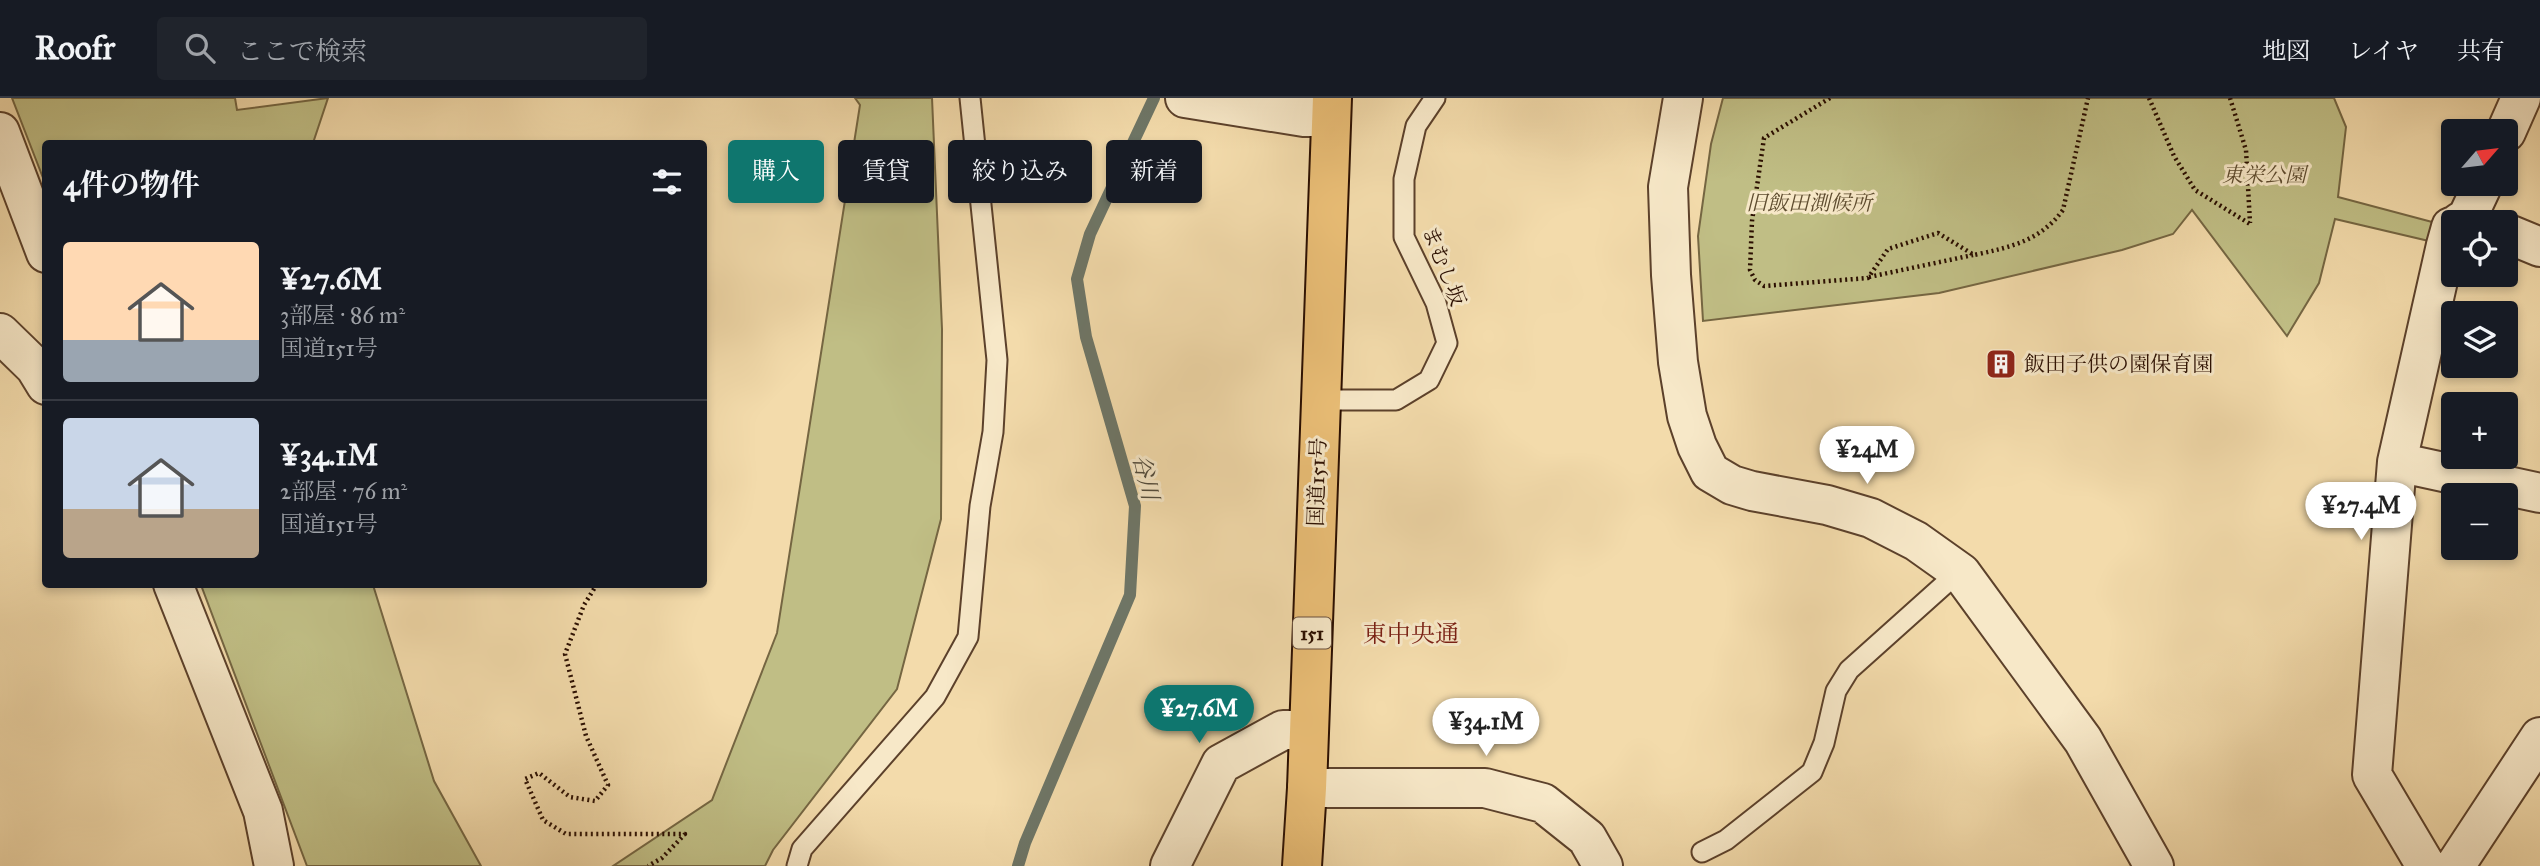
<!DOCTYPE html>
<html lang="ja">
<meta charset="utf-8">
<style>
:root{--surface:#171b24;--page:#20242c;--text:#f1f3f6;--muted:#9ea1a6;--line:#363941;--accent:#0f766e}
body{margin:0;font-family:"IM FELL Great Primer","Noto Serif JP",serif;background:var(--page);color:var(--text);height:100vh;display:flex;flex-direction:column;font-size:26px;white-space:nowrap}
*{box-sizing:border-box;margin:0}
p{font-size:23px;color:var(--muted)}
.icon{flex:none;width:38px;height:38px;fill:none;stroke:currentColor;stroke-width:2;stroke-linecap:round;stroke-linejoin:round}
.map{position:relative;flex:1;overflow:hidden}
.details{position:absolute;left:42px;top:42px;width:665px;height:448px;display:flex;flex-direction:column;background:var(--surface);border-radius:7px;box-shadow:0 4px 10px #0003}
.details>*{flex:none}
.banner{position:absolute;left:728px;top:42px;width:665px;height:63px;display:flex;gap:14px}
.needle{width:46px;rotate:62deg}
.fabs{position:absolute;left:2441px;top:21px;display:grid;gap:14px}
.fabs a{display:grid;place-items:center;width:77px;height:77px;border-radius:7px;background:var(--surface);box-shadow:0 4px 10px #0003;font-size:35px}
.price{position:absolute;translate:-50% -60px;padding:0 16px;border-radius:24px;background:#fff;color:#222;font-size:23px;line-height:46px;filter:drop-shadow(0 2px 4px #0008)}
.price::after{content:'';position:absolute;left:50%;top:42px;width:21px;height:16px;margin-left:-10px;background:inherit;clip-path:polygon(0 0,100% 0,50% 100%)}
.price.current{background:var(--accent);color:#fff}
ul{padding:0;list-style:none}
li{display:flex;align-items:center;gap:21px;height:175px;padding:0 21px}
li+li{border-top:2px solid var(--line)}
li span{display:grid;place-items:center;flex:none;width:196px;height:140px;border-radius:7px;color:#555}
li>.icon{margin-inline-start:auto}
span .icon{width:84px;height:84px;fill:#fffc;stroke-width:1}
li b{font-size:30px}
h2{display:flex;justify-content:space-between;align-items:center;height:84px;padding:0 21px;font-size:30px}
.pill{padding:0 24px;border-radius:7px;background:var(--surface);box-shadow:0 4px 10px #0003;font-size:24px;line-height:63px}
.pill.current{background:var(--accent);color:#fff}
header{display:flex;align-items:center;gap:42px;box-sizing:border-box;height:98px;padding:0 35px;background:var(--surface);border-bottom:2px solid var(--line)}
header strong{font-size:33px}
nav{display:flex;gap:38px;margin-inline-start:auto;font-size:24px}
.search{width:490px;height:63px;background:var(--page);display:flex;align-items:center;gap:18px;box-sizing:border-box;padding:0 24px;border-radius:7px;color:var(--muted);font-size:26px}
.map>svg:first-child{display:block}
.green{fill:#c0be85;stroke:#756642;stroke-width:2}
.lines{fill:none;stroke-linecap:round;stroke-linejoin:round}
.stream{stroke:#6e7667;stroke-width:12}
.service-casing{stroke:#5c412b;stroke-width:23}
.minor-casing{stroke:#5c412b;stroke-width:42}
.tertiary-casing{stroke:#5c412b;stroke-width:42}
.trunk-casing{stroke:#2a0e00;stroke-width:42}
.path{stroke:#2a0e00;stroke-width:4.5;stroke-dasharray:2 3.5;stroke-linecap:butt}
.service{stroke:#f7e8c8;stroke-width:19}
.minor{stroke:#f7e8c8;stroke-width:38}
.tertiary{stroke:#f7e8c8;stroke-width:38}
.trunk{stroke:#eabe76;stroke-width:38}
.labels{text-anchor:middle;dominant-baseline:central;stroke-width:6;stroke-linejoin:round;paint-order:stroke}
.shield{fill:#f7e8c8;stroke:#684f3c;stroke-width:2}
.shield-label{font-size:19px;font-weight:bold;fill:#2a0e00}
.park-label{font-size:21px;font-style:italic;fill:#5e4c2f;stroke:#f7e8c8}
.street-label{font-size:21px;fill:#2a0e00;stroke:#f7e8c8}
.poi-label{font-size:21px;fill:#2a0e00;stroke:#f7e8c8;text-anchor:start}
.water-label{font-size:23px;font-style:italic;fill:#524b3c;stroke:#f7e8c8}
.quarter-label{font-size:24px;fill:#7a1f14;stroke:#f7e8c8}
</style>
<header>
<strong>Roofr</strong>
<div class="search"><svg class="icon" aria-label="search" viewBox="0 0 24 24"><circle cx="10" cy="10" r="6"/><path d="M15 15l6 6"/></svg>ここで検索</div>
<nav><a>地図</a><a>レイヤ</a><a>共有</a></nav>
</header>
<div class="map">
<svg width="2540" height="768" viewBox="0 0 2540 768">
<rect width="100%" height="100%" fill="#f3dbab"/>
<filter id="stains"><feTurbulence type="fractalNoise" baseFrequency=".00286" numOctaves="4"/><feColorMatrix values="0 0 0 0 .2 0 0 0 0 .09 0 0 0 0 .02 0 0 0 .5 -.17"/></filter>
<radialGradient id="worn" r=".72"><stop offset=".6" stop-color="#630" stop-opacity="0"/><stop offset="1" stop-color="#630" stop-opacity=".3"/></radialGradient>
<path class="green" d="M12,0H235L237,12L328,0L313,45L46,46L45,85Z
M855,0H932L942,231L941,421L897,591L773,752L765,768H613L712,702L777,535L860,7Z
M1723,0H2334L2346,29L2338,99L2451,129L2446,147L2335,121L2319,185L2287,238L2192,112L2173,136L2122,152L1939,195L1703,223L1698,138L1711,46Z
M201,487H373L434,683L481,768H307Z"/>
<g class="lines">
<path class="stream" d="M1018,768L1025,745L1130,497L1135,408L1086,239L1077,181L1090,136L1154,0"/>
<g class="service-casing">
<path id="service" d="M1320,302H1396L1429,282L1447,245L1436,205L1404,139V81L1416,28L1435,0
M1702,754L1726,742L1812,674L1824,645L1836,593L1849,572L1945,486L1961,475
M797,768L802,751L935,599L968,539L980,408L993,334L997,262L970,0"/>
</g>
<g class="minor-casing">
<path id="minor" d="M1683,0L1668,89L1671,177L1678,264L1687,318L1697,348L1710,374L1732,387L1752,393L1827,407L1871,420L1916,443L1961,475L2083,642L2154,768
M2506,34L2521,0
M2460,124L2467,120L2483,86
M2506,135L2540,149
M0,235L35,269L46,287
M2397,364L2540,395
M1307,690H1485L1543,705L1587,740L1603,768
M1170,768L1221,666L1283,632H1308
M2426,768L2372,677L2397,364L2446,147L2451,129L2454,128
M2455,768L2540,639"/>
</g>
<g class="tertiary-casing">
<path id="tertiary" d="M1185,0L1304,19H1331
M0,34L46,155
M173,486L263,713L274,768"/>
</g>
<g class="trunk-casing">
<path id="trunk" d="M1302,768L1307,690L1332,0"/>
</g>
<path class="path" d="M1830,0L1764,40L1752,123L1750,172L1755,182L1764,188L1868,180L1888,151L1938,135L1974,157C2011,149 2040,143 2063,112L2088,0
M2149,0L2174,58L2195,92L2250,126
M2230,0L2246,52L2250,125
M1869,179L1973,157
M597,486L584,507L565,556L586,638L608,687L595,703L570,699L539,675L525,681L543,722L566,736H685L662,760L648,768"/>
<use href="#service" class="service"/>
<use href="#minor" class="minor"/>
<use href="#tertiary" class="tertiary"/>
<use href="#trunk" class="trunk"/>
</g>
<defs>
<g id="building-square" transform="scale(1.575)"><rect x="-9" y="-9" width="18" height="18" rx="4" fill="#8f2418" stroke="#f7e8c8"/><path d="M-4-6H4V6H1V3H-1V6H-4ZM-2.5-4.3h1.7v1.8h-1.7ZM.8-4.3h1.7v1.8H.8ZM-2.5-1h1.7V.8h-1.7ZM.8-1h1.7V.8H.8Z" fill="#fff"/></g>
</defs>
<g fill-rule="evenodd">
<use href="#building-square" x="2001" y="266"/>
</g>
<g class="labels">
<rect class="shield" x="1293" y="519.5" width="38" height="31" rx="5"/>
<g class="shield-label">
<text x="1312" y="535">151</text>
</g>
<g class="park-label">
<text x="2264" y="77">東栄公園</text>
<text x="1809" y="105">旧飯田測候所</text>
</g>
<g class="street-label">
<text transform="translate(1444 168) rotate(69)">まむし坂</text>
<text transform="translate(1317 384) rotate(-88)">国道151号</text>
</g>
<g class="poi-label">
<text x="2024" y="266">飯田子供の園保育園</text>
</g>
<g class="water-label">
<text transform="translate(1146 379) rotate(77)">谷川</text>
</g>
<g class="quarter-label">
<text x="1411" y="536">東中央通</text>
</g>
</g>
<rect width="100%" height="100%" filter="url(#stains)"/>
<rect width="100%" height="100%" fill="url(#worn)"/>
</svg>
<div class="fabs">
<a><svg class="needle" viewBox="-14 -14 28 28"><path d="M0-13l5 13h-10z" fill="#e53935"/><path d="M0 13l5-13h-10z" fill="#9ea1a6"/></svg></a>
<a><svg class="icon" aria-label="locate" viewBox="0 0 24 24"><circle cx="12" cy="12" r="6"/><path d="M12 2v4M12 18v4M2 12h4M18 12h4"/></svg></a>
<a><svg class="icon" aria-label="layers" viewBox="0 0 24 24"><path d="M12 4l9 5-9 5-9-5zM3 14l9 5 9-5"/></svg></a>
<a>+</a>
<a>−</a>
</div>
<b class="price" style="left:1867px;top:388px">¥24M</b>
<b class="price" style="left:2361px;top:444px">¥27.4M</b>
<b class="price current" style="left:1199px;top:647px">¥27.6M</b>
<b class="price" style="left:1486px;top:660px">¥34.1M</b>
<div class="banner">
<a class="pill current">購入</a>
<a class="pill">賃貸</a>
<a class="pill">絞り込み</a>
<a class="pill">新着</a>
</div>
<section class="details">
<h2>4件の物件<svg class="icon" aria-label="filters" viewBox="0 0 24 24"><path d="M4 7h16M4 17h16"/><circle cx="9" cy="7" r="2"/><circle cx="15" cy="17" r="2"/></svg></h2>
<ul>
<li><span style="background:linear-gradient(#ffd9b3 70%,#9aa5b1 0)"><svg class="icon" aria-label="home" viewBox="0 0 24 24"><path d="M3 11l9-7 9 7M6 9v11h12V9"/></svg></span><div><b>¥27.6M</b><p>3部屋 · 86 m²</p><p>国道151号</p></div></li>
<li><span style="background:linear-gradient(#c9d6e8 65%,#b9a48a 0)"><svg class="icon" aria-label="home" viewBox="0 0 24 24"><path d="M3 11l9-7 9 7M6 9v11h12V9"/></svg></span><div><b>¥34.1M</b><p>2部屋 · 76 m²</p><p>国道151号</p></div></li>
</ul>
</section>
</div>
